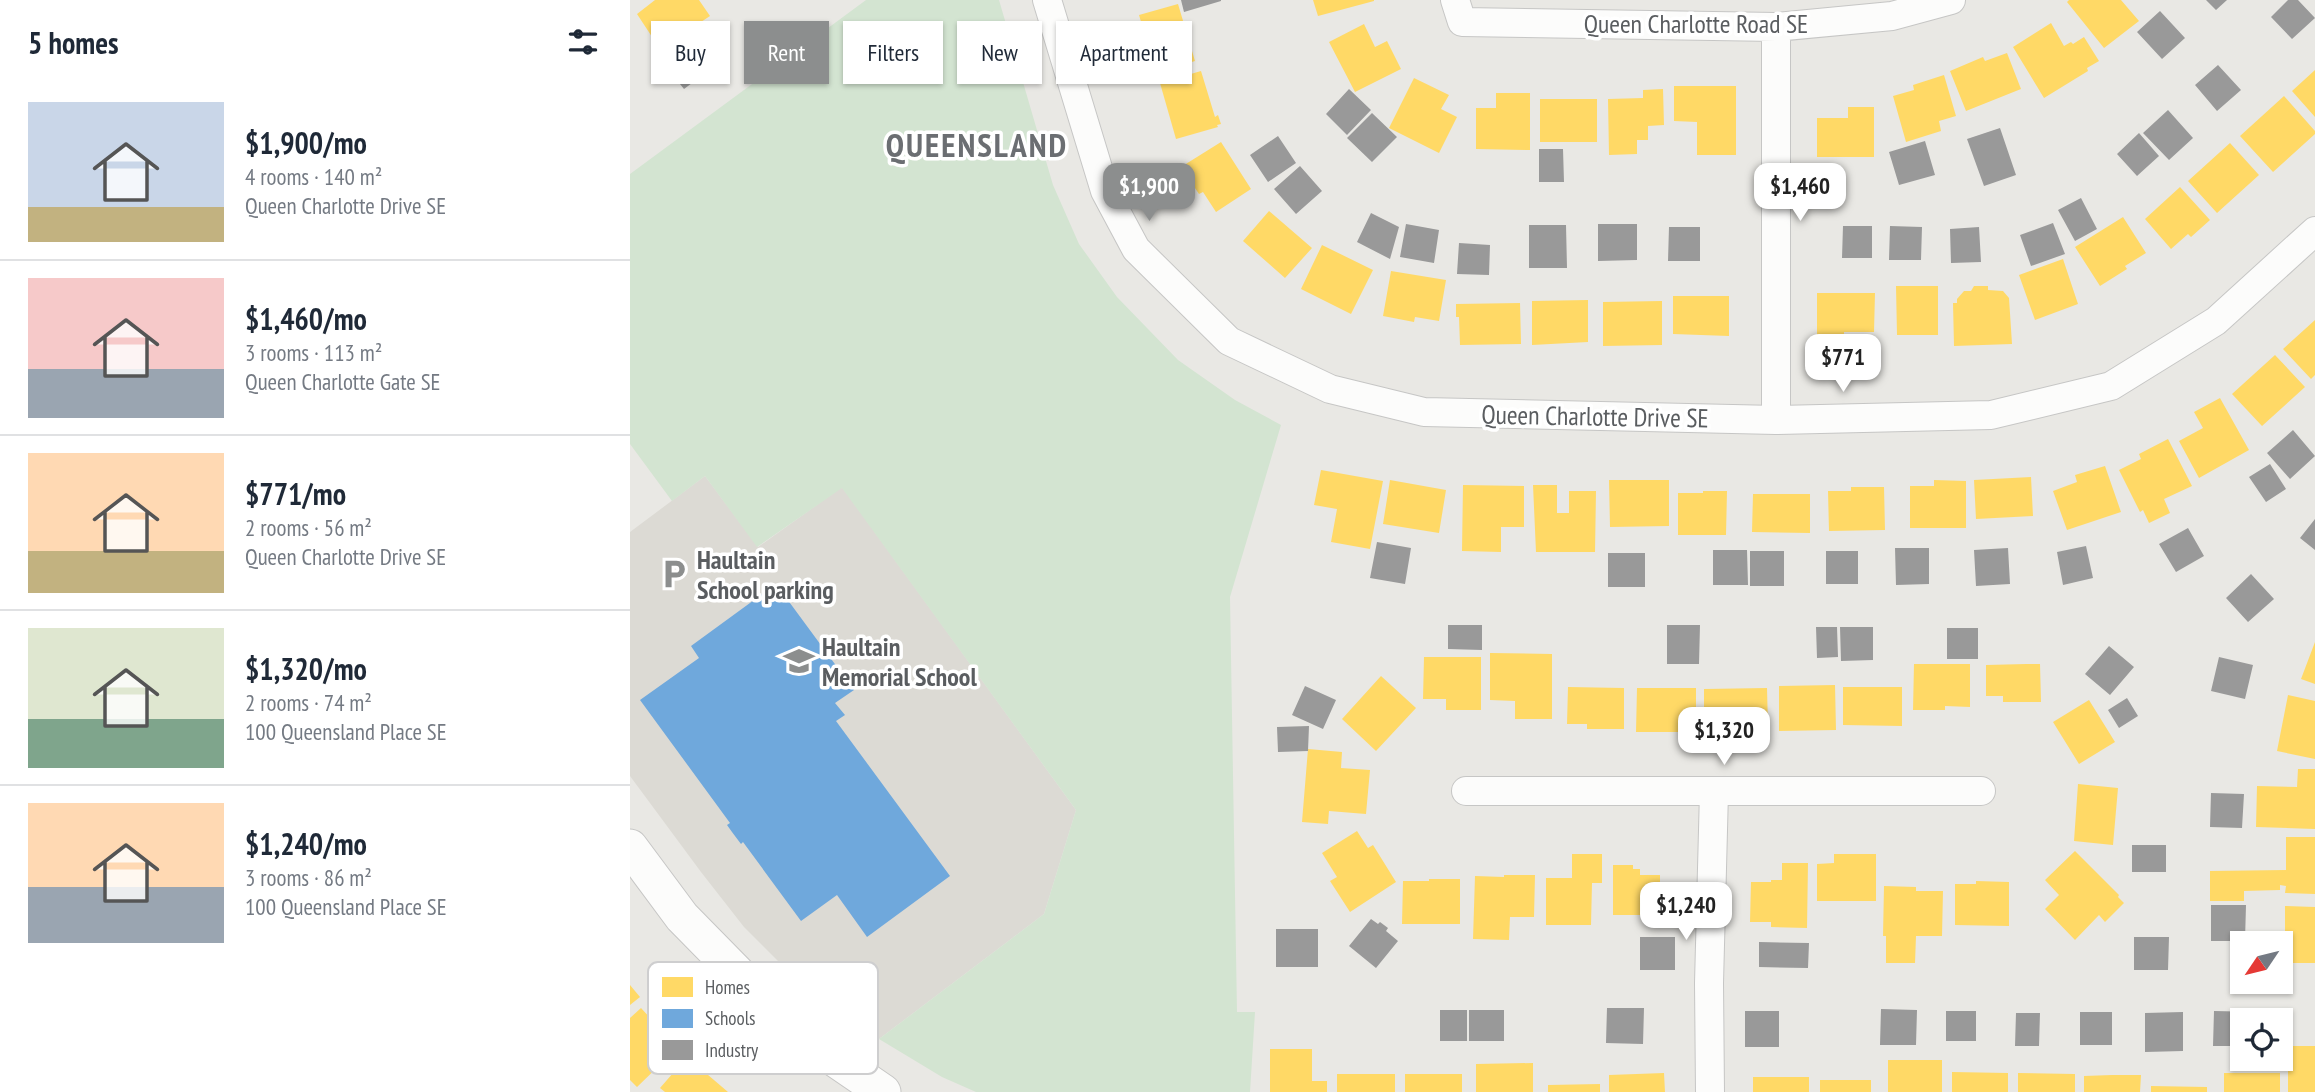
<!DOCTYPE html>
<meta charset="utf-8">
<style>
:root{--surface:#fff;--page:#f2f2f3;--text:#1f2937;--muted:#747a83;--line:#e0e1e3;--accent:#8c8e8e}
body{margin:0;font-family:"PT Sans Narrow",sans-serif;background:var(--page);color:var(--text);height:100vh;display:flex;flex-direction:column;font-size:26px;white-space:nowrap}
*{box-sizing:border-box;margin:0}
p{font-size:23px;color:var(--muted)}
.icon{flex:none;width:38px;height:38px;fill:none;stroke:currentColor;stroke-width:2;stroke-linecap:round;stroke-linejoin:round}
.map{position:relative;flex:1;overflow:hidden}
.drawer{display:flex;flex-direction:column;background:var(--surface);width:630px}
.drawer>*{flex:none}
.banner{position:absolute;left:21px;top:21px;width:665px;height:63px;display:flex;gap:14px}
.needle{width:46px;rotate:235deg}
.buttons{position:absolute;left:1600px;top:931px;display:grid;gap:14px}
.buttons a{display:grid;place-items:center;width:63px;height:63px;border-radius:0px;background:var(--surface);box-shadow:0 2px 5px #0004;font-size:35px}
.price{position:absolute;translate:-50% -60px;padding:0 16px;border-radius:14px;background:#fff;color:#222;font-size:23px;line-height:46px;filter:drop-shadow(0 2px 4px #0008)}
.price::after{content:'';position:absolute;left:50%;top:42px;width:21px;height:16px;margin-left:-10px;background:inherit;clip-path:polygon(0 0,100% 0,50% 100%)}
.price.active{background:var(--accent);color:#fff}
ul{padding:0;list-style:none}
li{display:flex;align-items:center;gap:21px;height:175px;padding:0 28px}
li+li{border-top:2px solid var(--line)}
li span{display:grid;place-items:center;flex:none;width:196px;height:140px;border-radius:0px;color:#555}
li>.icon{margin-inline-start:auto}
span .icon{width:84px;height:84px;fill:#fffc;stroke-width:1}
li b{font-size:30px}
h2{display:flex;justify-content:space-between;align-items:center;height:84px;padding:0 28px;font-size:30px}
.tag{padding:0 24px;border-radius:0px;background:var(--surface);box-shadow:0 2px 5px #0004;font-size:24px;line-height:63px}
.tag.active{background:var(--accent);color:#fff}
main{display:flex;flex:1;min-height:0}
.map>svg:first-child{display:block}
.education{fill:#dcdad4}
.green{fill:#d3e4d1}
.homes{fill:#ffd966}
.schools{fill:#6fa8dc}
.industry{fill:#999}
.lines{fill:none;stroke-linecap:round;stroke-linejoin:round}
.minor-casing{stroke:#c6c6c5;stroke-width:30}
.tertiary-casing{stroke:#c6c6c5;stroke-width:37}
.minor{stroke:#fcfcfb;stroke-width:28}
.tertiary{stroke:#fcfcfb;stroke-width:35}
.labels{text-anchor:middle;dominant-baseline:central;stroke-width:7;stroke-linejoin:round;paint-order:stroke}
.street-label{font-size:26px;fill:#5a5d60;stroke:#fff}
.poi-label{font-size:26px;font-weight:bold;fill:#5a5d60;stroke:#fff;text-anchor:start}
.district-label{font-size:33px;font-weight:bold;letter-spacing:2px;fill:#6b6e72;stroke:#fff}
.key{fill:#fff;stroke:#cececf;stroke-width:2}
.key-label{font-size:19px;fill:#5a5d60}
</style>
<main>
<section class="drawer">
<h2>5 homes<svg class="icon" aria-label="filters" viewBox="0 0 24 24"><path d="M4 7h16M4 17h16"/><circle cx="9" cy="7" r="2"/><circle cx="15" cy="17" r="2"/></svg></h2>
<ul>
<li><span style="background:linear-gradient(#c9d6e8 75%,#c2b280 0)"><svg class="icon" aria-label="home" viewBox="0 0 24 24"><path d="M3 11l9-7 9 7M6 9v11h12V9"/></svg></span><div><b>$1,900/mo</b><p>4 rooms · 140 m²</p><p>Queen Charlotte Drive SE</p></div></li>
<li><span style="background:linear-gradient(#f6c9c9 65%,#9aa5b1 0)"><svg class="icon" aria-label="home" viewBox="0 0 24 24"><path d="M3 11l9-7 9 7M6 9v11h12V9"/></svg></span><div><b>$1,460/mo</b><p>3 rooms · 113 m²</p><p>Queen Charlotte Gate SE</p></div></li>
<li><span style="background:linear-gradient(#ffd9b3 70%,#c2b280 0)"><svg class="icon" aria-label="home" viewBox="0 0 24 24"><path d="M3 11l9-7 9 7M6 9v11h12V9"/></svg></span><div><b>$771/mo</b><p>2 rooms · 56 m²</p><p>Queen Charlotte Drive SE</p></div></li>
<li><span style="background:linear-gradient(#dfe7d0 65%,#7fa58c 0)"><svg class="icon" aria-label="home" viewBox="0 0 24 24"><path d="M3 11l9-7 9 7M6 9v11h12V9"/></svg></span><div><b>$1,320/mo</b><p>2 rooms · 74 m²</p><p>100 Queensland Place SE</p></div></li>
<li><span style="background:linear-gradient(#ffd9b3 60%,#9aa5b1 0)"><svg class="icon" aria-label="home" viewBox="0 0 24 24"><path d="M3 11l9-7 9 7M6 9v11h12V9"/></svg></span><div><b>$1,240/mo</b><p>3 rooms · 86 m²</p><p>100 Queensland Place SE</p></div></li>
</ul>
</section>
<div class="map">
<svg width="1685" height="1092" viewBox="0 0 1685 1092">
<rect width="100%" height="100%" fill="#e9e8e4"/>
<path class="education" d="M75,476L128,547L212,487L446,810L414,914L249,1039L206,1010L157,970L114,927L71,872L0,776V532Z"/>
<path class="green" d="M236,0H369L423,185L449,244L487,297L548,360L605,400L651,425L600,597L607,1012H625L620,1092H346L312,1077L249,1039L414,914L446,810L212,488L127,547L75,476L42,501L0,444V174Z"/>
<path class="homes" d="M25,0H69L80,16L30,49L7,14Z
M683,0H744V1L688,16Z
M1439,0H1491L1509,21L1474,48L1437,2Z
M548,4L565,61L522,74L513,43L517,42L509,15Z
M1421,23L1434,46L1441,42L1443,44L1454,37L1469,61L1457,68L1458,71L1414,98L1383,47Z
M734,24L745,47L757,41L771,69L725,92L699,42Z
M1377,53L1391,89L1336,111L1320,71L1353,57L1355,61Z
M1685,70V117L1662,91Z
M571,71L585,117L588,115L591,124L587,125L588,127L546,139L530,83Z
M1314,75L1326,116L1309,121L1311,131L1276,142L1263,96L1284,90L1283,85Z
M784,78L819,95L811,109L827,117L809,153L759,128Z
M1044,86H1106V155H1067V122L1044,121Z
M1033,89L1034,125L1018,126V140H1007V154L979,155L978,99L1013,98V90Z
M866,93H900V150L846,149V108H866Z
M1654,96L1685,131V134L1643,172L1610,136Z
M910,99H967V142H910Z
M1218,107H1244V157H1187V118H1218Z
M591,142L621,189L586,212L573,192L569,194L551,167Z
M1600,143L1629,175L1587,213L1558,181Z
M1550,187L1580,220L1561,237L1558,234L1541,249L1515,219Z
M639,211L682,248L655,278L613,241Z
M1493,217L1516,253L1495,266L1497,269L1470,286L1445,247Z
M692,245L743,270L721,314L671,289Z
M1433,259L1448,304L1405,320L1389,275Z
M761,271L816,280L809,321L785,317L784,322L753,316Z
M1266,286H1308V335H1267Z
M1344,286H1358V290L1373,291L1379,298L1382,344L1324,346L1323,303H1327V299L1334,291H1341Z
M1187,293H1245L1244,332H1214V343H1187Z
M1043,296H1099V336L1043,334Z
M958,300V342L902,345V301Z
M1032,301V345L973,346V302Z
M890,303L891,344L830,345L829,317H826V304Z
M1685,320V375L1681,379L1653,349Z
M1645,355L1675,387L1632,426L1602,394Z
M1590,398L1619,450L1569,478L1549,441L1573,428L1564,412Z
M1538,439L1562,486L1534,499L1540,513L1519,523L1513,510L1510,512L1489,470L1511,459L1509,454Z
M1475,466L1491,512L1437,530L1423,491L1447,482L1445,475Z
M691,470L753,481L740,549L701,542L707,509L684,505Z
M1401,477L1403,516L1346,519L1344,480Z
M760,480L816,490L809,533L753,524Z
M979,480H1039V526L980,527Z
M1304,480L1336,481V528H1280V486H1304Z
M833,485L894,486V527H871V552L832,551Z
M903,485H927V513H939V491H966L965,552H906Z
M1221,487H1254L1255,530L1199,531L1198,491H1221Z
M1073,491H1097L1096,535H1048V493H1073Z
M1123,494H1180V533L1122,532Z
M1685,642V684L1671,679Z
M860,653L922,654V719H885V701L860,700Z
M794,657H851V710H816V699H793Z
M1284,664H1340V707L1315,706V710H1283Z
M1396,664H1410L1411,702H1373V696H1356V665Z
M751,676L786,708L746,751L712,719Z
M1205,685L1206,730L1149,731V686Z
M938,687L994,688V729H957V724H937Z
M1213,687H1272V726L1213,725Z
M1007,688H1066V732H1006Z
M1137,688L1138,726L1074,729V689Z
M1658,695L1685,701V759L1647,751Z
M1459,700L1485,742L1449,764L1423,722Z
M678,749L712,752L711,768L740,770L736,814L699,811L698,824L672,822Z
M1668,769H1685V829L1626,827L1627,786L1667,787Z
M1448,784L1488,788L1483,845L1444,841Z
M727,831L738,848L743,845L766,882L720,912L700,881L707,877L692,853Z
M1656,837H1685V894L1655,893L1656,886L1650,885V890L1614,891V901H1580V871L1656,870Z
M1445,851L1489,895L1488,897L1494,903L1475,922L1469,915L1445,940L1415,909L1429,895L1415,880Z
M942,854H972V883H962L961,925H916V878H942Z
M1204,854H1246V901H1187V864L1204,863Z
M1152,863H1178L1177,928L1141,927V922H1120L1121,882H1141V880H1152Z
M983,865H1003V869H1010V875H1030V915H983Z
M874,875H905L904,917H880L879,940L843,939L845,876L874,877Z
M799,879H830V924H772L773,881H799Z
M1346,881L1379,882V926L1325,925V884H1346Z
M1254,886L1286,887V891H1313L1312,936H1286L1285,963H1256V936H1253Z
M1655,906L1685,907V963H1655Z
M0,985L10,997L0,1005Z
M11,1008L34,1033L23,1044L37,1058L7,1087L0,1080V1018Z
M1658,1046H1685V1092H1658Z
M640,1049H682V1081H697V1092H640Z
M57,1057L98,1092H35L30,1088Z
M1258,1060H1312V1092H1258Z
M903,1063V1092H846V1064Z
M1322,1072L1378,1073V1092H1322Z
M1034,1073L1035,1092H979V1075Z
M1388,1073L1445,1074V1092H1388Z
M1594,1073H1650V1092H1594Z
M707,1074H765V1092H707Z
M775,1074H832V1092H775Z
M1482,1075H1511L1510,1092H1454V1076Z
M1123,1077H1179V1092H1123Z
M1190,1080H1241V1092H1190Z
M970,1084V1092H918V1085Z
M1521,1086L1577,1087V1092H1521Z"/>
<path class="schools" d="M146,584L224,690L205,703L215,715L206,721L320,876L237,937L207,895L171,921L113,842L111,844L102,832L97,825L100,823L10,700L69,658L61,646Z"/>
<path class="industry" d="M551,0H591V1L554,12Z
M1576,0H1597L1586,10Z
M1658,0H1668L1685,18L1662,39L1641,17Z
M1530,11L1555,38L1532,59L1507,32Z
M62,42L82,68L54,89L34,64Z
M1588,65L1611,90L1587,111L1565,85Z
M719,89L741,110L717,135L696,114Z
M1538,110L1563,138L1539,160L1513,133Z
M742,113L767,137L742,162L717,138Z
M1370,128L1386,175L1354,186L1337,139Z
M1509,133L1529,156L1507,176L1487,154Z
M648,136L666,163L638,182L620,155Z
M1295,141L1305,175L1269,185L1259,152Z
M909,149H933L934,182H909Z
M670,166L692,191L666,214L644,189Z
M1451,198L1467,229L1445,241L1428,210Z
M741,213L769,227L760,259L727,242Z
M1423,223L1435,254L1401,266L1390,235Z
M776,224L809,230L804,263L770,257Z
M968,224H1007V260L968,261Z
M899,225H936L937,268H899Z
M1213,226H1242V258H1212Z
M1260,226L1292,227L1291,260H1259Z
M1039,227H1070V261H1038Z
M1349,227L1351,262L1321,263L1320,229Z
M829,243L860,245L859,275L827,274Z
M1663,430L1685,456L1660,479L1637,453Z
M1640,464L1656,489L1636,502L1619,477Z
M1685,519V550L1670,538Z
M1558,528L1574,556L1546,572L1529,544Z
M747,542L781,548L775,584L740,578Z
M1456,546L1463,578L1433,585L1427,552Z
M1265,548H1299V584L1266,585Z
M1378,548L1380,584L1346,586L1344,550Z
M1083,550H1117L1118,585H1083Z
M1120,551H1154V586H1120Z
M1196,551H1228V584H1196Z
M978,553H1015V587H978Z
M1621,574L1644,599L1618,622L1596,598Z
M818,625H852V650L818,649Z
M1037,625H1070L1069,664H1037Z
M1186,627H1207L1208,657L1187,658Z
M1210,627H1243V660L1211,661Z
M1317,628H1348V659H1317Z
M1479,646L1504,667L1480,695L1455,674Z
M1589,657L1623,665L1615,699L1581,691Z
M675,686L706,700L693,729L662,715Z
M1497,698L1508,716L1489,728L1478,710Z
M679,726L678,751L648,752L647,727Z
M1581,793L1614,794L1612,828L1580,827Z
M1502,845H1536V872H1502Z
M1581,905H1616L1615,941H1581Z
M741,919L748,924L750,922L758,928L756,931L768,941L746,968L719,946Z
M646,929H688V967H646Z
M1010,937H1045V970H1010Z
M1504,937H1539L1538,970H1504Z
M1129,942L1179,943L1178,968L1129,967Z
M977,1008H1014L1013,1044L976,1043Z
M1251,1009L1287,1010L1286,1045H1250Z
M810,1010H837V1041H810Z
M839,1010H874V1041H839Z
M1115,1011H1149V1047H1115Z
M1316,1011H1346V1041H1316Z
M1584,1011L1631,1012V1020H1612V1046H1583Z
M1450,1012H1482V1045H1450Z
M1553,1012V1051L1515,1052V1013Z
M1386,1013H1410L1409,1046H1385Z"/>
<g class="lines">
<g class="minor-casing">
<path id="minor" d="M417,0L475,191L506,249L599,341L700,389L794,412L1146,420L1361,415L1481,386L1586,321L1685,231
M825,0L832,22L1146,27L1262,16L1321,0
M1146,27V420
M836,791H1351
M1080,1092L1079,983L1084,792"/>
</g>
<g class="tertiary-casing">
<path id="tertiary" d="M0,847L52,917L164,1031L253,1092"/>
</g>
<use href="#minor" class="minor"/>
<use href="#tertiary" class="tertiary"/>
</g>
<defs>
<g id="parking-bare" transform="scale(2.415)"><path d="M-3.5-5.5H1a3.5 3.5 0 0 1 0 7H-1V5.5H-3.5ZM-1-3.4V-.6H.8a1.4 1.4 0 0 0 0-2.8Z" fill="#8c8e8e" stroke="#fff" stroke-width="2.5" paint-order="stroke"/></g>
<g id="school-bare" transform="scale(2.415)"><path d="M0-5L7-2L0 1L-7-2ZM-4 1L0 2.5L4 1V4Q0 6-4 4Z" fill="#8c8e8e" stroke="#fff" stroke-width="2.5" paint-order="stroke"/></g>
</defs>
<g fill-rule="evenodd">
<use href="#parking-bare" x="44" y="574"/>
<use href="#school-bare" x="169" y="661"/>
</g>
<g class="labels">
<g class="street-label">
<text x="1066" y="23">Queen Charlotte Road SE</text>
<text transform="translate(965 416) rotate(1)">Queen Charlotte Drive SE</text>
</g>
<g class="poi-label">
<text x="67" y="559">Haultain<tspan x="67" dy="30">School parking</tspan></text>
<text x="192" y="646">Haultain<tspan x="192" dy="30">Memorial School</tspan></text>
</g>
<g class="district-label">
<text x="347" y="144">QUEENSLAND</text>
</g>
</g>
<rect x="18" y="962" width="230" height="112" rx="10" class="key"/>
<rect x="32" y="977" width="31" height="20" fill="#ffd966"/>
<rect x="32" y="1009" width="31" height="19" fill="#6fa8dc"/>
<rect x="32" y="1040" width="31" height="20" fill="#999"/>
<g class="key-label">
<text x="75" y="994">Homes</text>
<text x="75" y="1025">Schools</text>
<text x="75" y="1057">Industry</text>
</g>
</svg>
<div class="buttons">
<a><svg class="needle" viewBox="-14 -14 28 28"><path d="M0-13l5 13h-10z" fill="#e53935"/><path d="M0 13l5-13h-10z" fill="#747a83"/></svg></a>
<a><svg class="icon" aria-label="locate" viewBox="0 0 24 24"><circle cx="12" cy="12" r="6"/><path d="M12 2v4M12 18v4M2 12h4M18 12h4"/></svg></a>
</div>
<b class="price active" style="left:519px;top:223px">$1,900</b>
<b class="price" style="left:1170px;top:223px">$1,460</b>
<b class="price" style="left:1213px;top:394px">$771</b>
<b class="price" style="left:1094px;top:767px">$1,320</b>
<b class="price" style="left:1056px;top:942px">$1,240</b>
<div class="banner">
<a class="tag">Buy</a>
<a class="tag active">Rent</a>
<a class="tag">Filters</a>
<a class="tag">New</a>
<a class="tag">Apartment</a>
</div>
</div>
</main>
